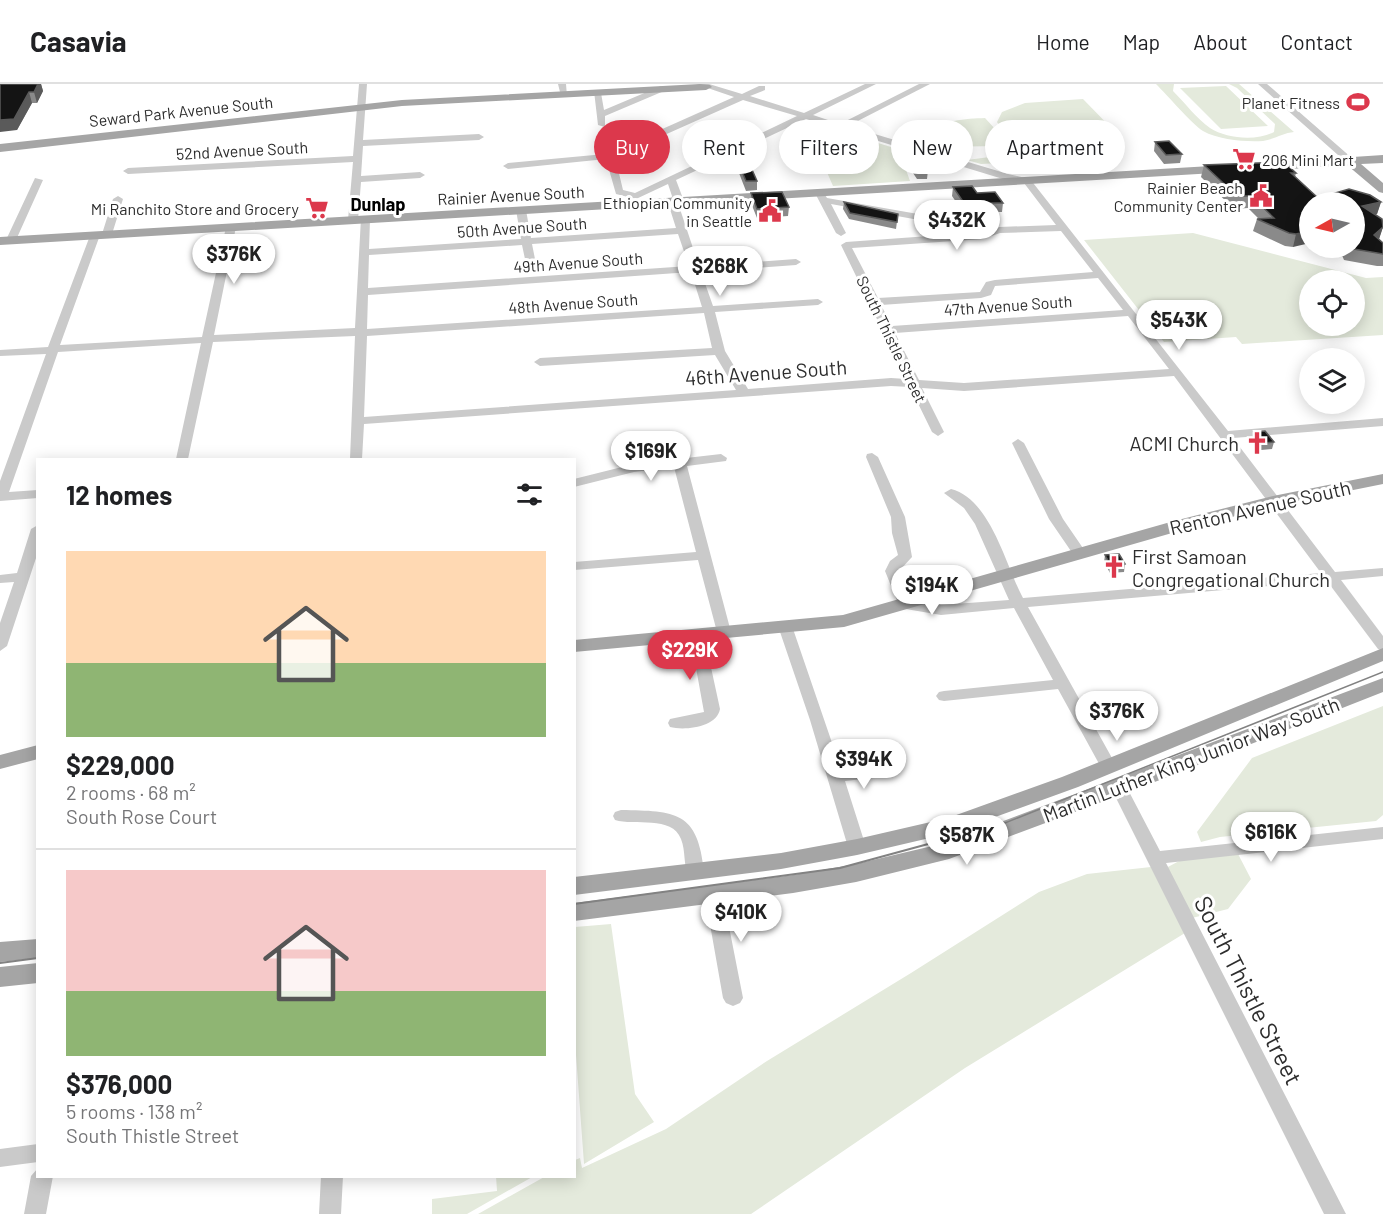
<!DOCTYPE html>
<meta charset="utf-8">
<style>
:root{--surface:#fff;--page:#f6f6f6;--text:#202124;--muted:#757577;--line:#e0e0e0;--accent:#dc384c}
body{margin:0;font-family:Barlow,sans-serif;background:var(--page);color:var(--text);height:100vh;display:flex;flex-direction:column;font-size:22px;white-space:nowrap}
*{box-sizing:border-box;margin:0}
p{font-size:20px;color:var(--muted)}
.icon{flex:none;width:33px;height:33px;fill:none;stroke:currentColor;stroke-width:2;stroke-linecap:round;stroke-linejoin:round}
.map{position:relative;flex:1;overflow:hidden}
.side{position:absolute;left:36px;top:374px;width:540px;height:720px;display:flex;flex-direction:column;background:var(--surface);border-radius:0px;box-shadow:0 3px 15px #0003}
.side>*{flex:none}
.guide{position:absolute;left:594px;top:36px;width:570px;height:54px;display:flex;gap:12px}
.needle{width:39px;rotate:262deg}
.tools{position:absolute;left:1299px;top:108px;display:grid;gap:12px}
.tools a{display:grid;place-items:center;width:66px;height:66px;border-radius:50%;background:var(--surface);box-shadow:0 3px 15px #0003;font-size:30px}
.price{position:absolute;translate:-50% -51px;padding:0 14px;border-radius:21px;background:#fff;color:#222;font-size:20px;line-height:39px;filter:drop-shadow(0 2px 3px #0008)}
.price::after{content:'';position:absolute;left:50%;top:36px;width:18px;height:14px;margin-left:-9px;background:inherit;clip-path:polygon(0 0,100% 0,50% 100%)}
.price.selected{background:var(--accent);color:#fff}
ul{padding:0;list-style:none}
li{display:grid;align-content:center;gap:12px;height:318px;padding:0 30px}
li+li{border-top:2px solid var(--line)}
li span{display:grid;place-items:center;height:186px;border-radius:0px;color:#555}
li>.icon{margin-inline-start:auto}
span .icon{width:108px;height:108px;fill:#fffc;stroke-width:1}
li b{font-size:26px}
h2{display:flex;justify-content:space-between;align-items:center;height:72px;padding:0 30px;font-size:26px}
.chip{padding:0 21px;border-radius:27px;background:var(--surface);box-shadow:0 3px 15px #0003;font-size:21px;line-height:54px}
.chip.selected{background:var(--accent);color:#fff}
header{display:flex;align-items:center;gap:36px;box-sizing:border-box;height:84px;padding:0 30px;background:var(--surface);border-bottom:2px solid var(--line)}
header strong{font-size:28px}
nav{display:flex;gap:33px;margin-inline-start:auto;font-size:21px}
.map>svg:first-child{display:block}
.green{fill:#e4eadc;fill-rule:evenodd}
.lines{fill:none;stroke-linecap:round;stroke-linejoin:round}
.minor{fill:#cacaca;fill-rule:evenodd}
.major{fill:#a5a5a5;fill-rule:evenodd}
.tram-far1{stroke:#828282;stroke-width:1.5}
.tram{stroke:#828282;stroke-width:2}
.wall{fill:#8a8a8a}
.shaded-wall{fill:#5a5a5a}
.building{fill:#141414;stroke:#5a5a5a;stroke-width:1.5}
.labels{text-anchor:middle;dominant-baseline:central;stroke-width:6;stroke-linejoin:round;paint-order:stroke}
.far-poi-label{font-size:16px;fill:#2d2d2d;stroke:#fff;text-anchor:end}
.far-street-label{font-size:16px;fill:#2d2d2d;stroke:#fff}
.far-neighbourhood-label{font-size:18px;font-weight:bold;fill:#000;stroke:#fff}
.street-label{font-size:20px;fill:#2d2d2d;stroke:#fff}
.poi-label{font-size:20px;fill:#2d2d2d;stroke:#fff;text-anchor:end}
.near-street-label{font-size:24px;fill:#2d2d2d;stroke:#fff}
</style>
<header>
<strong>Casavia</strong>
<nav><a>Home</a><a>Map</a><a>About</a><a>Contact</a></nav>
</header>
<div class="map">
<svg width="1383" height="1130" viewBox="0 0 1383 1130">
<rect width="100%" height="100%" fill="#fff"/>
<path class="green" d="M1156,0H1174L1173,7C1185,19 1197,35 1210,44C1227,55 1257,57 1274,48L1275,40L1237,4L1229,0H1239L1294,48C1283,49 1275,55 1263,57C1245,58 1219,56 1203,47C1192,40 1167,11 1156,0Z
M1226,2L1268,42L1221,45L1180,4Z
M1083,15L1123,56L1013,61L997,38L1002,28L1025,19Z
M985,34L997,47L1004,60L1001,62L932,63L929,52C940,35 966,35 985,34Z
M846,49L923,73L925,76L905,83L910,97L833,102L826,86L827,81L816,63L836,51Z
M1073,61L1095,87L1047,90L1036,77L981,80L967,76L1028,68L1025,64Z
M1193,149L1366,194L1383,193V251L1242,260L1236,253L1164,258L1084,156ZM1310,196H1354V242H1310Z
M1383,622V731L1376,737L1220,753L1201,758L1197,748L1252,674Z
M1238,770L1251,795L1228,825L1192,834L1166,784L1181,776Z
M1151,783L1185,849L965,984L751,1130H478L546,1092H574L575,1076L580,1074L582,1084L666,1045L767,977L911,889L1039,808L1087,790Z
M611,840L635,1010L654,1038L584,1080L575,957V843Z
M496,1092H534L467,1130H432V1115L497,1107Z"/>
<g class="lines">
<path class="minor" d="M359,0H367L363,56L479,50L484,53L479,56L363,62L361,92L420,88L425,91L420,94L361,98L358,136L353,139L348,136L353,78L128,90L123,87L128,84L353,72Z
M558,0H566L567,12H561Z
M696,0H709L742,10L759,2H765V6L750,12L804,29L865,0H876L813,31L840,40L919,0H930L848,42L1008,90L1030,95L1228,347L1383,334V342L1233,354L1335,488L1383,484V492L1341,496L1383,552V567L1378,565L1327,497L1028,523L1117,683L1115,687H1103L1058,605L944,617L939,616L936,612L939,608L944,607L1053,596L1014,524L941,531L900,524L885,487L890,477L898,471L892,449L891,433L866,373L867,370L872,369L878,373L905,433L912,473L899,487L911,517L941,521L1009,516L975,440L964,424L944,409L951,405C991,415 1006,483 1023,514L1321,489L1174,292L964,307L922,304L944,348L938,352L932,348L910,303L891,302L364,340L362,375H350L355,252L213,258L188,375H176L201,259L58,268L9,408L38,406V414L0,417V397L46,270L0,272V266L48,263L91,149L100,151L60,261L202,253L226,143L231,140L236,143L214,251L355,244L361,134L370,136L369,165L521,155L516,126L521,123L526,126L531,154L676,144L669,122L672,112L668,100L636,115L616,110L606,75L508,85L503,82L508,79L605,70L602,51H608L613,67L734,13ZM743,16L797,32L635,109L623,106L615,73ZM806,35L1003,95L1024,99L1056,141L999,143L991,146L986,142L827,114L824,109H818L816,111L836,149L841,152L846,149L831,120L985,148L846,158L841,161L906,295L891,294L748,305L725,267L715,228L818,221L823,218L818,215L713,222L701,188L796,181L801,178L796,175L699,182L679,122L682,112L676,96ZM1061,147L1093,188L995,196L986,198L980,208L878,214L852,164L983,155L1000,149ZM678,150L689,182L368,204L369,171L522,161L525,175L530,178L535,175L532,160ZM691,188L702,223L367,245L368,211ZM1098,194L1123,226L892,242L881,221L981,214L991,211L995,202ZM704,229L712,264L540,274L534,278L540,282L715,271L736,306L364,333L367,252ZM1128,232L1169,285L964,299L919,296L895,249Z
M1258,0H1267L1353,75V79H1347Z
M661,2L665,5L664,7L605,32V43L598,41L594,7L601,9L604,26Z
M35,94L43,96L16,156L7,158L6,156Z
M118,112L123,115L112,150L103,152L102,150L113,115Z
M1018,355L1024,359L1063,435L1087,470L1085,473H1075L1049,435L1012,359Z
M721,370L727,374L726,377L687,382L731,548L729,551H719L717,548L698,476L574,486V478L696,468L674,383L634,388L574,403V395L634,380Z
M38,441V468L7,562L0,567V539L14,498L0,499V491L17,489L31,445Z
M785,537L792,542L841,685L889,680L895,682L897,686L895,690L889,692L845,697L866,763L863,768L857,769L851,768L848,763L810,636L778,542Z
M697,546L704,551L720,625C717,643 685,647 670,643L668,639L670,635L704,628L690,551Z
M1119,698L1125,700L1160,767L1383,743V755L1166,779L1346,1130H1324L1111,704L1113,700Z
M621,726C676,727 698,727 704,788L701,793L695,795L689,793C683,782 686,767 681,755C672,731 634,742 615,736L613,732L615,728Z
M714,805L720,807L723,812L743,914L740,919L733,922L726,919L723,914L705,812L708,807Z
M38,1060V1078L0,1083V1065Z
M38,1084V1092H53L46,1130H24L31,1092Z
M321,1092H343L341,1130H319Z"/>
<path class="major" d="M700,0L710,1L712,3L706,6L402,22L0,68V60L402,16Z
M1383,71V79L1361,80L1383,99V109L1379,108L1347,81L1264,87L1258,83L1264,79Z
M1228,81L1232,82V88L0,161V153Z
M1383,390V400L1274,422L1186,445L844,543L574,568V556L843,531L1174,437L1273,412Z
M1383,564V577L1078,703L951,749L857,771L781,785L574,811V793L781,769L857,755L948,734L1062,693Z
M1383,594V608L1142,703L949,775L856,798L793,809L574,837V819L793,791L856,780L945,759Z
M38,661V675L0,685V671Z
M38,855V874L0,878V858Z
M38,879V899L0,903V883Z"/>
<path class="tram-far1" d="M995,743L1383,588"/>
<path class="tram" d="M574,820L840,784L998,741
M0,879L38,874"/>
</g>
<path class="wall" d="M0,0H41L43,7L37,19H32L17,46Z
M1155,58L1182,70L1180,79L1164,80L1154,67Z
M912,77L928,86L927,95H917L911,86Z
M739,80L757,97V106L746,107L739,89Z
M1204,81L1296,89L1295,93L1318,114L1381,118L1377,130L1375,131L1383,143L1379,155L1383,159V182H1377L1344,176L1339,164H1354V118L1293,163L1285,162L1253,147L1257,135H1259L1248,124L1234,125L1201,93Z
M953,103L977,109L1003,119L1002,128H963L952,112Z
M751,109L789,123L788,132L757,134L751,119Z
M844,118L898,130L896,145L849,135L843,125Z
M1254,348L1274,358L1272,365L1261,366L1252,355Z
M1105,471L1125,480L1124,488L1110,489L1104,478Z"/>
<path class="shaded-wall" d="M38,0H41L43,7L37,19L34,8Z
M29,8L32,19L17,46L0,48V36Z
M1381,118L1377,130L1358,134L1362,122Z
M1383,143L1379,155L1374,151Z
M1310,147V159L1293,163L1296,150Z"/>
<path class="building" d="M0,0H38L34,8H29L14,35L0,36Z
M1169,57L1182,70L1166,71L1155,58Z
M912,77H922L928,86H918Z
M1284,78L1296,89H1291L1318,114L1349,105L1370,111L1381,118L1362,122L1382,135L1383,143L1374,151L1383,159V170L1348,164H1354V118H1310V147L1296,150L1289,149L1257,135L1274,134L1251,112H1237L1204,81Z
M749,79L757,97H746L739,80Z
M972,102L977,109L995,108L1003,119H964L953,103Z
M782,108L789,123L757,125L751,109Z
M844,118L898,130L897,138L850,129Z
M1265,347L1274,358L1263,359L1254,348Z
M1119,470L1125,480L1111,482L1105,471Z"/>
<defs>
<g id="stadium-bare" transform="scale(1.8)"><path d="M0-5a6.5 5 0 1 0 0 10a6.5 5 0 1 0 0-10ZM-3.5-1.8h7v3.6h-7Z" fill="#dc384c" stroke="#fff" stroke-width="2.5" paint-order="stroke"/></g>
<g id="supermarket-bare" transform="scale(1.8)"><path d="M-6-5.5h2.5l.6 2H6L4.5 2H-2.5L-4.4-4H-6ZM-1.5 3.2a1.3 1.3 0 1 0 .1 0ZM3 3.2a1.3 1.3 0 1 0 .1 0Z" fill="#dc384c" stroke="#fff" stroke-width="2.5" paint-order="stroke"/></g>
<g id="civic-bare" transform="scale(1.8)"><path d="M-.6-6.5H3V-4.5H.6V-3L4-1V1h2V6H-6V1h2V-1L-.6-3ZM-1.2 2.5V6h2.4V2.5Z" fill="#dc384c" stroke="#fff" stroke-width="2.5" paint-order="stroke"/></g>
<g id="church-bare" transform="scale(1.8)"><path d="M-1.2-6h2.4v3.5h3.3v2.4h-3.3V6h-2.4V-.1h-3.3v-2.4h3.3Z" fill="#dc384c" stroke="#fff" stroke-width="2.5" paint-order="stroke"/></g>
</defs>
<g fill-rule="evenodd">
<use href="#stadium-bare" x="1358" y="18"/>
<use href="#supermarket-bare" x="1244" y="75"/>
<use href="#civic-bare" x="1261" y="112"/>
<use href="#supermarket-bare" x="317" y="124"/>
<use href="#civic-bare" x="770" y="127"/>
<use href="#church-bare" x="1257" y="359"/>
<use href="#church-bare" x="1114" y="483"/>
</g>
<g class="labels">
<g class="far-poi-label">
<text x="1340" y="18">Planet Fitness</text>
<text x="1262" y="75" text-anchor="start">206 Mini Mart</text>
<text x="1243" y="103">Rainier Beach<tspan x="1243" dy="18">Community Center</tspan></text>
<text x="752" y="118">Ethiopian Community<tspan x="752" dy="18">in Seattle</tspan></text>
<text x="299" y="124">Mi Ranchito Store and Grocery</text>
</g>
<g class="far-street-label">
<text transform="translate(181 27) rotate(-6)">Seward Park Avenue South</text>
<text transform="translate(242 66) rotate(-3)">52nd Avenue South</text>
<text transform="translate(511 111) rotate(-3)">Rainier Avenue South</text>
<text transform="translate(522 143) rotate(-4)">50th Avenue South</text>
<text transform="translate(578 178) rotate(-4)">49th Avenue South</text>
<text transform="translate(573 219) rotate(-4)">48th Avenue South</text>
<text transform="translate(1008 221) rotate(-4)">47th Avenue South</text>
<text transform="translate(892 255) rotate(64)">South Thistle Street</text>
</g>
<g class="far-neighbourhood-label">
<text x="378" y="120">Dunlap</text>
</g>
<g class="street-label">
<text transform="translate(766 288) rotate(-4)">46th Avenue South</text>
<text transform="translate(1260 423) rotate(-13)">Renton Avenue South</text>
<text transform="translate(1191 675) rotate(-21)">Martin Luther King Junior Way South</text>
</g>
<g class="poi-label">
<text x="1239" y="359">ACMI Church</text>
<text x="1132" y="472" text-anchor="start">First Samoan<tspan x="1132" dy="23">Congregational Church</tspan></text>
</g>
<g class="near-street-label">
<text transform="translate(1249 906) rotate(63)">South Thistle Street</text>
</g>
</g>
</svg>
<div class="tools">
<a><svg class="needle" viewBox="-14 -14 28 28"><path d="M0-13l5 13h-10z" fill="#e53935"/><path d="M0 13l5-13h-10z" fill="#757577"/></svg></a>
<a><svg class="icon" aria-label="locate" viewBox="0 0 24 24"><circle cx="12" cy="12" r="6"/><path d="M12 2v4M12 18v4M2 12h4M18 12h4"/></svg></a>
<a><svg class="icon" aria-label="layers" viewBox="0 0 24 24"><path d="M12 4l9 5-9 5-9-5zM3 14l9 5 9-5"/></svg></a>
</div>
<b class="price" style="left:957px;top:167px">$432K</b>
<b class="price" style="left:234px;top:201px">$376K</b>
<b class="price" style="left:720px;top:213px">$268K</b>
<b class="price" style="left:1179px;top:267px">$543K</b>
<b class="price" style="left:651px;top:398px">$169K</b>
<b class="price" style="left:932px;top:532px">$194K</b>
<b class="price selected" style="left:690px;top:597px">$229K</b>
<b class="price" style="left:1117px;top:658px">$376K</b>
<b class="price" style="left:864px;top:706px">$394K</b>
<b class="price" style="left:1271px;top:779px">$616K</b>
<b class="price" style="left:967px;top:782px">$587K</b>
<b class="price" style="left:741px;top:859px">$410K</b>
<div class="guide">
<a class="chip selected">Buy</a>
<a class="chip">Rent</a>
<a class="chip">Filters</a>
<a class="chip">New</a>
<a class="chip">Apartment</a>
</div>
<section class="side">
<h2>12 homes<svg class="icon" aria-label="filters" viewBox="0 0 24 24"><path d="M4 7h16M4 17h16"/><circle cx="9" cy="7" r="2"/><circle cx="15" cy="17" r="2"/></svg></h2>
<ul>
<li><span style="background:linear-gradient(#ffd9b3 60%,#8fb573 0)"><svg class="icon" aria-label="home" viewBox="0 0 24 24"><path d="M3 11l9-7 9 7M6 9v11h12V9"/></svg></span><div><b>$229,000</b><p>2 rooms · 68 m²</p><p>South Rose Court</p></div></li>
<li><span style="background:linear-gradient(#f6c9c9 65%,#8fb573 0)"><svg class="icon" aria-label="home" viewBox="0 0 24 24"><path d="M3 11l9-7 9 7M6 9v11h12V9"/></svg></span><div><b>$376,000</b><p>5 rooms · 138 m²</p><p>South Thistle Street</p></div></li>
</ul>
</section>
</div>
